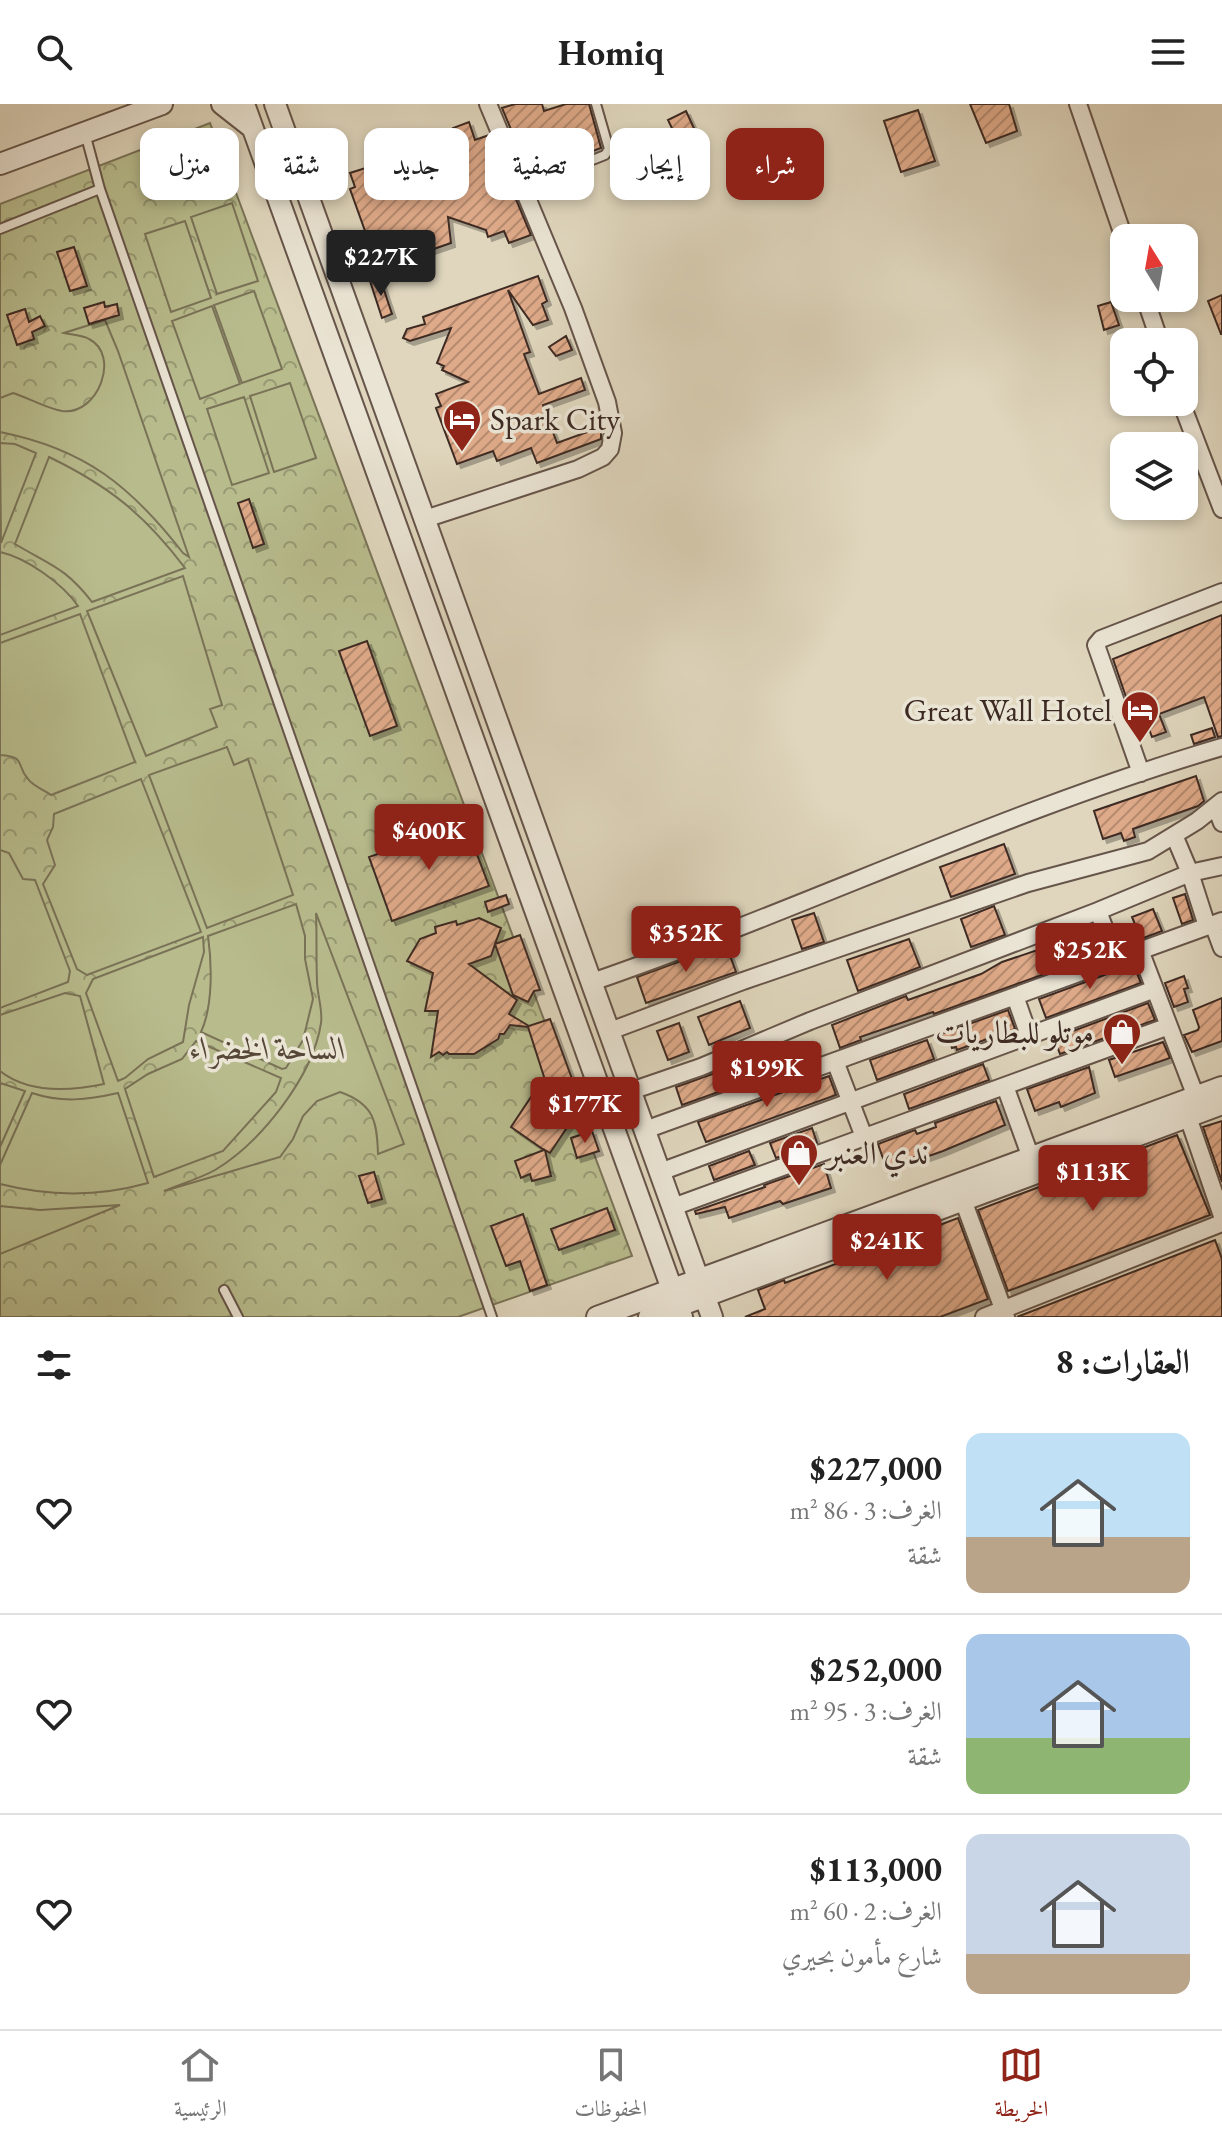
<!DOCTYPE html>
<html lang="ar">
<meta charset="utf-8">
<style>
:root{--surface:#fff;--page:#f6f6f6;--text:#222;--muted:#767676;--line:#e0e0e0;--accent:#8f2418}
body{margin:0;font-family:"EB Garamond",Amiri,serif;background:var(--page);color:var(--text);direction:rtl;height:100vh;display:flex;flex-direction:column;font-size:30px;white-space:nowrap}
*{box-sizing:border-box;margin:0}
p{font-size:26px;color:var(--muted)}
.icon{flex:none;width:44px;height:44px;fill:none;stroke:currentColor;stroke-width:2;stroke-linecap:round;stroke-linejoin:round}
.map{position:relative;height:1213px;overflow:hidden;direction:ltr}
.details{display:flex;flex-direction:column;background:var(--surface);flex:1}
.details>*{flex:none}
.top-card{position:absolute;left:24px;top:24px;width:800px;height:72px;direction:rtl;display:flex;gap:16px}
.needle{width:52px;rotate:349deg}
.controls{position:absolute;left:1110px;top:120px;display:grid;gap:16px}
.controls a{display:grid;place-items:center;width:88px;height:88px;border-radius:16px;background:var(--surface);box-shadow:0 4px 12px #0003;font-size:40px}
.price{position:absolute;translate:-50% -68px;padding:0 18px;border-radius:8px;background:var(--accent);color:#fff;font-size:26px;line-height:52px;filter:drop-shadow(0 2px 4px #0008)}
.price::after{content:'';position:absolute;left:50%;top:48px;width:24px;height:18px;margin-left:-12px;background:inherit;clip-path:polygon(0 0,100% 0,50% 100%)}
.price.selected{background:#222;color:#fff}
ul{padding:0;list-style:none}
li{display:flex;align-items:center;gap:24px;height:200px;padding:0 32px}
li+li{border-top:2px solid var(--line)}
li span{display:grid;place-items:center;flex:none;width:224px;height:160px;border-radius:16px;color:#555}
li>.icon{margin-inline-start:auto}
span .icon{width:96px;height:96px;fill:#fffc;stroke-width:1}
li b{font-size:34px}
h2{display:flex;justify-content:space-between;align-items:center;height:96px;padding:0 32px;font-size:34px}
.tag{padding:0 28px;border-radius:16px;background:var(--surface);box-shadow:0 4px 12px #0003;font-size:28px;line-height:72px}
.tag.selected{background:var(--accent);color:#fff}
header{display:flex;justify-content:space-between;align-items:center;height:104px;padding:0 32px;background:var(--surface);font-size:36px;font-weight:700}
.tabs{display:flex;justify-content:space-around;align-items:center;height:112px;border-top:2px solid var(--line);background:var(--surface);font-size:22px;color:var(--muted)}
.tabs a{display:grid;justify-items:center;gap:4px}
.tabs .selected{color:var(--accent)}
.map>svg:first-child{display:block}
.forest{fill:url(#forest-crowns);stroke:#7a7358;stroke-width:2}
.garden{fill:#b8bc8d;stroke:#7a7358;stroke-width:2}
.building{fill:url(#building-hatch);stroke:#3d2a23;stroke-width:2;filter:url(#shadow)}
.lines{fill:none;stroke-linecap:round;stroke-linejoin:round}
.service-casing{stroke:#66554a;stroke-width:12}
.minor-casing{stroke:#66554a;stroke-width:20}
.tertiary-casing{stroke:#66554a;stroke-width:24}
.service{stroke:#eae4d4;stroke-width:8}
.minor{stroke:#eae4d4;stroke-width:16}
.tertiary{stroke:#eae4d4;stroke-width:20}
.labels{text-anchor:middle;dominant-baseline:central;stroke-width:7;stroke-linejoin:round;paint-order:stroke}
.poi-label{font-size:32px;fill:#3d2a23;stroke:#eae4d4;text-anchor:start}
.park-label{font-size:32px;font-style:italic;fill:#564738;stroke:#eae4d4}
</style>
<header><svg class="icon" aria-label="menu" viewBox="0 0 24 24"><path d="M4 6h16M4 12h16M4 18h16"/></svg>Homiq<svg class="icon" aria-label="search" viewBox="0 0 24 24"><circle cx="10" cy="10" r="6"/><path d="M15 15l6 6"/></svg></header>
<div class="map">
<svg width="1222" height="1213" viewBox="0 0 1222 1213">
<defs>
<pattern id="forest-crowns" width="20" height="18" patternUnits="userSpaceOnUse" patternTransform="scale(2)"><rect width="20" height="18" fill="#b8bc8d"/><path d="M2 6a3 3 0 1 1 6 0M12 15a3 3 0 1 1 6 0" fill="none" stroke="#979973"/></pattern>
<pattern id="building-hatch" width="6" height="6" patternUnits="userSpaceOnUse" patternTransform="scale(2)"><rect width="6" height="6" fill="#dfaa89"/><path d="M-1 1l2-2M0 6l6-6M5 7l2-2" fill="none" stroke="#b68b70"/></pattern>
<filter id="shadow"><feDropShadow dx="4" dy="4" stdDeviation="0" flood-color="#0004"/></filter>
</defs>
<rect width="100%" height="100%" fill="#dfd6bd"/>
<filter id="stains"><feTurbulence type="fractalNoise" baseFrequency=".0025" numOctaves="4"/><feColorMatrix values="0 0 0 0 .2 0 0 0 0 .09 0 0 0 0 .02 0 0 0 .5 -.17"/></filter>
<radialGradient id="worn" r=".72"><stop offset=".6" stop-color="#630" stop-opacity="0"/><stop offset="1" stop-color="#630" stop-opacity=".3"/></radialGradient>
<path class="forest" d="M210,19L632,1152L458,1213H0V100Z"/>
<path class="garden" d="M232,99L258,177L217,190L191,113Z
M185,117L211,194L171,208L145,130Z
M254,187L282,265L242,279L214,201Z
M212,202L240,280L200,295L172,217Z
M105,216L118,247L189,453L183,449C131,382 85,345 0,328V294L13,289C29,294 45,304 62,307C98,312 121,251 89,235C82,231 72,231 64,229Z
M290,279L316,354L274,368L250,292Z
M244,293L269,369L232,381L207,305Z
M0,339L15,340L36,349L1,439Z
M49,353C109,382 144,410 185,464L92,498C65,463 50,461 15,440Z
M0,448C27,454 63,480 78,502L0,531Z
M183,472L222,601L210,605L217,623L146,652L87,507Z
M80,510L135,658L51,691C44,686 33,682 28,675C15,660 27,653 0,651V539Z
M227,643L234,661L248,655L293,791L207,824L149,671Z
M141,675L201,828L87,871L77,865L43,780L55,761L47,736L53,723L54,710Z
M0,746L9,749L23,775L35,776L70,867L68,878L0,904Z
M296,800L305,832V855L313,895L303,936L286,964L282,965L201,928C213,902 212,860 208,832Z
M316,809L404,1040L378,1050C377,1017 374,1000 340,988L317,997L303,1012L293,1035L280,1053L164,1087C180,1080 199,1075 215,1066C260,1039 313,973 321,919C323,906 317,890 317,877C316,854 317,832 316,809Z
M203,833L204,848L189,901L183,938L148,955L125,974L118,977L86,889L93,875Z
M65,889L80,892L104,980C71,987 29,990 0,967V911Z
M196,937L281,974L276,988L223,1047L154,1073L125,985L148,970L182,955Z
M0,979L25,987L0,1043Z
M32,989C62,999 87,996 118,989L148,1079C98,1093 51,1093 0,1080V1061Z
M120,1101L0,1150V1102L40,1106Z"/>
<path class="building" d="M515,0H542L544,7L566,0H589L601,44L563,58L561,53L548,58L546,52L525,59L502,4Z
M970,0H1009L1017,27L986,39Z
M918,6L935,57L901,68L884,17Z
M686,7L697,31L678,37L668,16Z
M469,18L475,36L489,31L531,131L509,139L504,127L488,133L486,126L448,113L451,139L422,149L409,131L369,170L355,131L365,127L350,85L355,83L350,69L372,62L377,77L425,59L467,72L453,24Z
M74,143L87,182L70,187L57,148Z
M538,172L547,197L542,200L548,216L533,221L508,186L530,248L524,250L539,290L581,274L585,286L543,301L557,339L601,323V335L537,359L531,344L497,357L493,347L457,360L436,304L441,302L436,290L468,278L442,266L444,262L437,259L451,224L410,237L403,234L407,225L425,220L423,213Z
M380,174L392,210L382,214L370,177Z
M1222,191V230H1221L1208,197Z
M104,198L105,203L117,200L119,211L89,220L84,204Z
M1111,198L1119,221L1104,226L1098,202Z
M25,205L29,218L40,212L45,222L32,228L34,235L17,241L7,211Z
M566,232L572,246L556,252L549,243Z
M249,395L264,440L253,444L238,399Z
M1222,511V632L1218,633L1204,593L1159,610L1166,628L1152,633L1136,589L1126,593L1113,555Z
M367,537L397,622L370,632L339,547Z
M1212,624L1215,633L1194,640L1191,631Z
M1196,672L1204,697L1198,702L1133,725L1135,733L1124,737L1121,729L1103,735L1094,707Z
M465,719L489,782L392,817L369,753Z
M1004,740L1015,770L951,793L940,763Z
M1185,790L1193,816L1182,820L1173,794Z
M506,791L509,800L488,808L485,798Z
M994,802L1005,831L971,843L961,815Z
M1153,805L1162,827L1141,835L1132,813Z
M814,809L824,838L802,845L792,816Z
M479,814L501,824L495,840L520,831L540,886L534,887L528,898L513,891L495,840L491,852L469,860L517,896L509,910L529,922L550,915L582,1002L562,1009L572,1016L550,1049L545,1046L551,1072L532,1077L530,1070L521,1074L515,1057L544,1046L511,1023L533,990L554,1004L528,923L510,921L504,930H500L498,935L474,950H449L447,948L443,951L439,948L431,953L438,907H425L433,869L407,857L420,835L436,829L435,823L456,817L457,821Z
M1082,831L1089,854L934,910L933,908L860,933L861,936L840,944L832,921L906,892L908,896L981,870L1002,858Z
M909,835L920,863L858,887L847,856Z
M719,843L721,848L728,846L736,868L646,899L637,873Z
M1129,862H1134L1141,879L1046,914L1039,895Z
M1184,872L1188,884L1184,885L1188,898L1174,903L1165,879Z
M1222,894V937L1192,948L1184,931L1198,926L1199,923L1193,906Z
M740,897L750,924L709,941L698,913Z
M1148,899L1155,916L1060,950L1054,934Z
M1008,906L1015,925L957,946L956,943L952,944L949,935L944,937L941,930Z
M679,919L689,948L668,956L657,927Z
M927,936L934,955L877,976L870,956Z
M1163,938L1170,954L1115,973L1109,956Z
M793,939L800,958L779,966L772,946Z
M983,960L989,976L909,1005L904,990Z
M1089,963L1095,989L1061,1003L1059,998L1035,1007L1027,985Z
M718,968L724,986L682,1001L676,983Z
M829,972L836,991L706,1038L698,1018Z
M996,997L1005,1021L943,1047L926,1053L924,1050L886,1063L878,1040L915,1026L917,1030L936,1023L935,1019Z
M1222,1017V1078L1203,1023Z
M812,1024L817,1039L776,1054L770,1039Z
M592,1027L599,1047L577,1054L571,1034Z
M1177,1031L1210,1111L1008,1187L978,1106Z
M749,1047L755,1061L714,1076L709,1062Z
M824,1060L831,1084L783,1100L780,1097L729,1114L725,1103L696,1110L695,1107L765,1083L764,1081Z
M374,1068L382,1095L368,1099L359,1072Z
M607,1104L615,1126L559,1146L551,1125Z
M523,1110L547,1181L530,1187L520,1157L506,1162L491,1122Z
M958,1114L988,1195L940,1213H745L765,1205L758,1186L784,1176L785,1179Z
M1215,1136L1222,1155V1213H1017Z"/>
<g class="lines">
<g class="service-casing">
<path id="service" d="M85,29L100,85L492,1213
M522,84L605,51L609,45L596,0
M0,125L100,85
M224,1186L238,1213"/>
</g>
<g class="minor-casing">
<path id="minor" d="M1078,0L1124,134
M1145,194L1160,238
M1181,298L1222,405
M425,415L578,365L603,353L610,345L613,329L607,298L573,204L488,0
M1141,669L1096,541L1101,535L1222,488
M1216,703L1222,719
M1174,731L1190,769L1207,822
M1098,807L1116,855
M1213,820L1222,844
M1140,846L1196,993
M592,878C803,805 1007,706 1222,643
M1015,892L1029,932
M610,927L743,877L1028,779L1148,747L1197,717L1222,697
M835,957L864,1033
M1005,982L1031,1054
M631,987L701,963L810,917L1098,807L1190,769L1222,762
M1188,1013L1222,1112
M645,1026L1222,817
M660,1068L1155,885
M963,1096L1006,1213
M673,1103L1169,922
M984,1213L1222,1119"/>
</g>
<g class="tertiary-casing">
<path id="tertiary" d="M222,0L250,22
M244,0L682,1213
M275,0L712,1213
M0,60L162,0
M597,1213L1222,983
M649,1213L1222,1000"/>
</g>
<use href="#service" class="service"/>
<use href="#minor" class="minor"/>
<use href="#tertiary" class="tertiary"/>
</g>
<defs>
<g id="hotel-pin" transform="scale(2)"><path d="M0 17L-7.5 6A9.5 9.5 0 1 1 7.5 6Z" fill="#8f2418" stroke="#eae4d4"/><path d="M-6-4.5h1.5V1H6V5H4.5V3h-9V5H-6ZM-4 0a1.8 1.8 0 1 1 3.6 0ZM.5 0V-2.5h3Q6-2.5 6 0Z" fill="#fff"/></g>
<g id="shop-pin" transform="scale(2)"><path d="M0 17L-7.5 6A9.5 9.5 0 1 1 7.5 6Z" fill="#8f2418" stroke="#eae4d4"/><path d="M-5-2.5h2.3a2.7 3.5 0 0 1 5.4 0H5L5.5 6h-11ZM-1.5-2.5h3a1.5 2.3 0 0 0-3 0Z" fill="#fff"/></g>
</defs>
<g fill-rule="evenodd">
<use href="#hotel-pin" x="462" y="315"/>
<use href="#hotel-pin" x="1140" y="606"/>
<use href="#shop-pin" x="1122" y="928"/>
<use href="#shop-pin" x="799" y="1049"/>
</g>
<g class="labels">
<g class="poi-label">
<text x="490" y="315">Spark City</text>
<text x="1112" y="606" text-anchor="end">Great Wall Hotel</text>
<text x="1094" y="928" text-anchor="end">موتلو للبطاريات</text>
<text x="827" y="1049">ندي العنبر</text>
</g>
<g class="park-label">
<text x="268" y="944">الساحة الخضراء</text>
</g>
</g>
<rect width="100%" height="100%" filter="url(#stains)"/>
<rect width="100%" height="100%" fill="url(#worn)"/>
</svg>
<div class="controls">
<a><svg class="needle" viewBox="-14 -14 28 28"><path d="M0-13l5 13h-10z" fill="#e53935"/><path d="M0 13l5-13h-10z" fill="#767676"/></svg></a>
<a><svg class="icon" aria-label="locate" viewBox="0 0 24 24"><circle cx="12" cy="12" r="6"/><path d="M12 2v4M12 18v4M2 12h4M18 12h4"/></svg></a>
<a><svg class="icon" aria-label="layers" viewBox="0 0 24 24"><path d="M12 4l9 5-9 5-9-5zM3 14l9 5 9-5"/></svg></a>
</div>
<b class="price selected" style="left:381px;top:194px">$227K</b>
<b class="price" style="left:429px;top:768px">$400K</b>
<b class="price" style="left:686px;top:870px">$352K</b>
<b class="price" style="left:1090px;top:887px">$252K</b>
<b class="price" style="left:767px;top:1005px">$199K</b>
<b class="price" style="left:585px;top:1041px">$177K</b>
<b class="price" style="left:1093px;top:1109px">$113K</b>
<b class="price" style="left:887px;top:1178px">$241K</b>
<div class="top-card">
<a class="tag selected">شراء</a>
<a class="tag">إيجار</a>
<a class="tag">تصفية</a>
<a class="tag">جديد</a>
<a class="tag">شقة</a>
<a class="tag">منزل</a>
</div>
</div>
<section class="details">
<h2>العقارات: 8<svg class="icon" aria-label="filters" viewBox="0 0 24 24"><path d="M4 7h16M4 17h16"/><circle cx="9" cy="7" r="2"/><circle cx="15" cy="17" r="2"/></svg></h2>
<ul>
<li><span style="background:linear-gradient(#bfe0f5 65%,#b9a48a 0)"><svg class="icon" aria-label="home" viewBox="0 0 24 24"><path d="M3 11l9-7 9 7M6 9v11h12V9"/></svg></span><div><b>$227,000</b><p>الغرف: 3 · 86 m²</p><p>شقة</p></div><svg class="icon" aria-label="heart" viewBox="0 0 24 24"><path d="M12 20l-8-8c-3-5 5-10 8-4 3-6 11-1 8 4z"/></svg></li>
<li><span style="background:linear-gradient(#a9c7e8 65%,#8fb573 0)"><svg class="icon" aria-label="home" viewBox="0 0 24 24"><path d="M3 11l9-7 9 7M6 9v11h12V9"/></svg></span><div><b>$252,000</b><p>الغرف: 3 · 95 m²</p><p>شقة</p></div><svg class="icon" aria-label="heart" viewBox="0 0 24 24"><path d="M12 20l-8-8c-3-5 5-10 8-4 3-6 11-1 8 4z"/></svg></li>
<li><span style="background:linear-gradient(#c9d6e8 75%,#b9a48a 0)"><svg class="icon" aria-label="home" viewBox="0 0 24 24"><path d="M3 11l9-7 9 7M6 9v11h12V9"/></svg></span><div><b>$113,000</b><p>الغرف: 2 · 60 m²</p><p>شارع مأمون بحيري</p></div><svg class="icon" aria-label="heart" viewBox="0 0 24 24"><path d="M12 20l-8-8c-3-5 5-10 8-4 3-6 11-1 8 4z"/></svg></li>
</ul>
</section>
<nav class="tabs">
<a class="selected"><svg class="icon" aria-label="map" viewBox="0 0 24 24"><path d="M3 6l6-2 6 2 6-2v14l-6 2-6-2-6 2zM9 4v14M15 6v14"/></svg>الخريطة</a>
<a><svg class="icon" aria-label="saved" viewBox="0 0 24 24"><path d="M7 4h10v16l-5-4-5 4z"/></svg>المحفوظات</a>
<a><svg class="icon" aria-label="home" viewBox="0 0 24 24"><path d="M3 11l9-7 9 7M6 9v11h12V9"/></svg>الرئيسية</a>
</nav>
